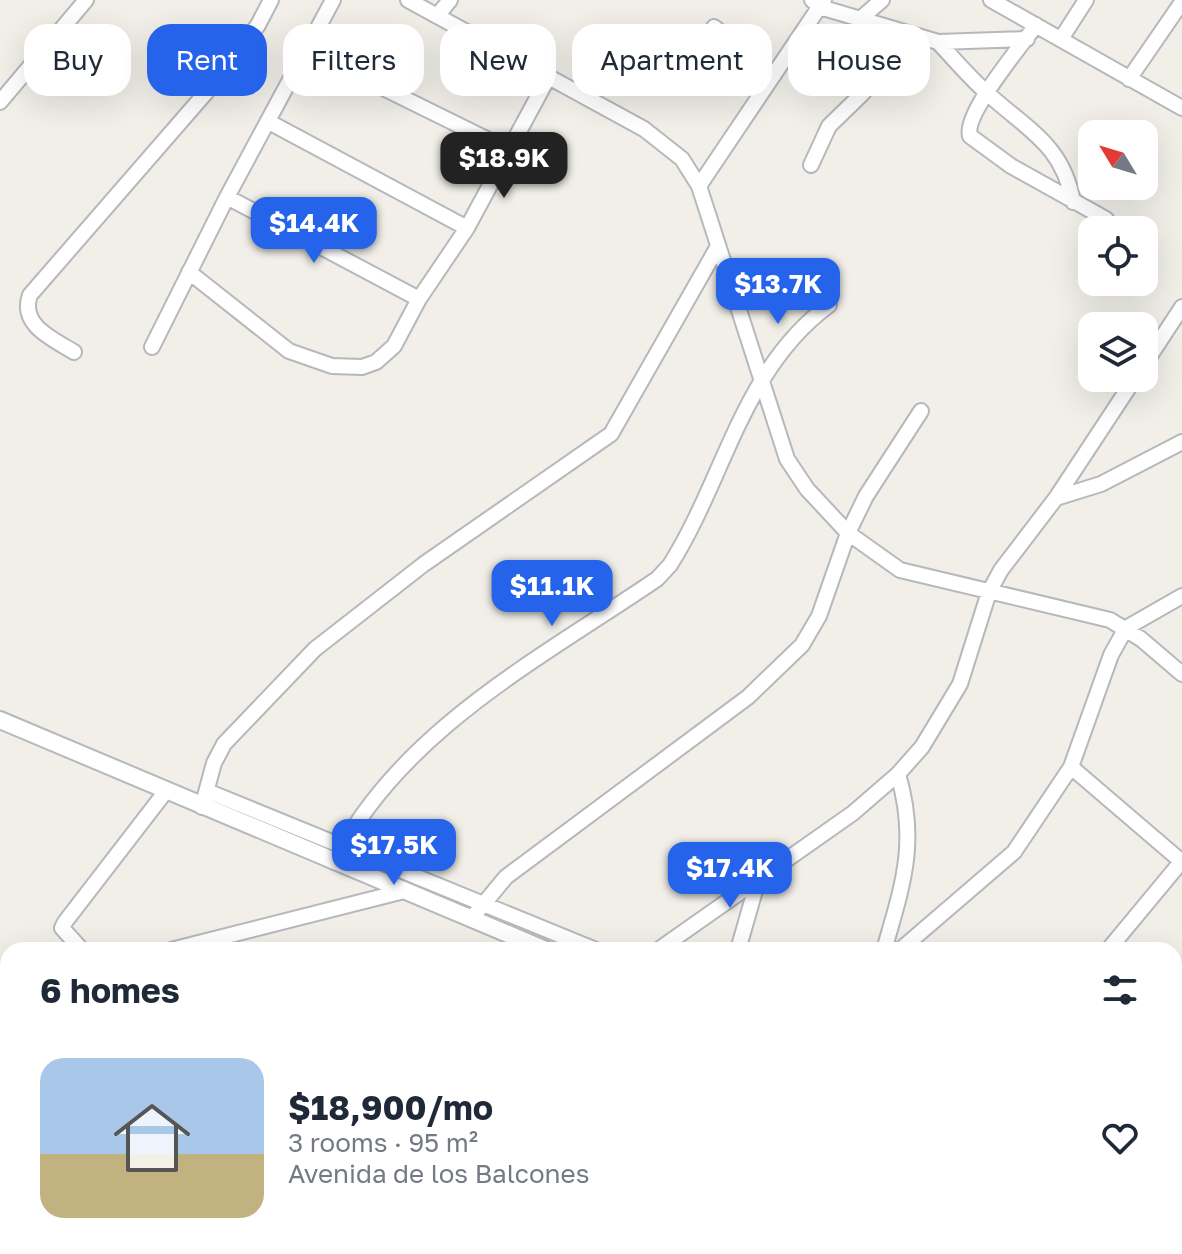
<!DOCTYPE html>
<meta charset="utf-8">
<style>
:root{--surface:#fff;--page:#f2f2f3;--text:#1f2937;--muted:#747a83;--line:#e0e1e3;--accent:#2563eb}
body{margin:0;font-family:"Golos Text",sans-serif;background:var(--page);color:var(--text);height:100vh;display:flex;flex-direction:column;font-size:30px;white-space:nowrap}
*{box-sizing:border-box;margin:0}
p{font-size:26px;color:var(--muted)}
.icon{flex:none;width:44px;height:44px;fill:none;stroke:currentColor;stroke-width:2;stroke-linecap:round;stroke-linejoin:round}
.map{position:relative;flex:1;overflow:hidden}
.drawer{position:absolute;left:0px;top:942px;width:1182px;height:312px;display:flex;flex-direction:column;background:var(--surface);border-radius:24px 24px 0 0;box-shadow:0 8px 32px #0002}
.drawer>*{flex:none}
.banner{position:absolute;left:24px;top:24px;width:1134px;height:72px;display:flex;gap:16px}
.needle{width:52px;rotate:308deg}
.buttons{position:absolute;left:1078px;top:120px;display:grid;gap:16px}
.buttons a{display:grid;place-items:center;width:80px;height:80px;border-radius:16px;background:var(--surface);box-shadow:0 8px 32px #0002;font-size:40px}
.price{position:absolute;translate:-50% -68px;padding:0 18px;border-radius:16px;background:var(--accent);color:#fff;font-size:26px;line-height:52px;filter:drop-shadow(0 2px 4px #0008)}
.price::after{content:'';position:absolute;left:50%;top:48px;width:24px;height:18px;margin-left:-12px;background:inherit;clip-path:polygon(0 0,100% 0,50% 100%)}
.price.on{background:#222;color:#fff}
ul{padding:0;list-style:none}
li{display:flex;align-items:center;gap:24px;height:200px;padding:0 40px}
li+li{border-top:2px solid var(--line)}
li span{display:grid;place-items:center;flex:none;width:224px;height:160px;border-radius:24px;color:#555}
li>.icon{margin-inline-start:auto}
span .icon{width:96px;height:96px;fill:#fffc;stroke-width:1}
li b{font-size:34px}
h2{display:flex;justify-content:space-between;align-items:center;height:96px;padding:0 40px;font-size:34px}
.pill{padding:0 28px;border-radius:24px;background:var(--surface);box-shadow:0 8px 32px #0002;font-size:28px;line-height:72px}
.pill.on{background:var(--accent);color:#fff}
.map>svg:first-child{display:block}
.lines{fill:none;stroke-linecap:round;stroke-linejoin:round}
.minor-casing{stroke:#b5b8bc;stroke-width:18}
.tertiary-casing{stroke:#b5b8bc;stroke-width:20}
.minor{stroke:#fff;stroke-width:14}
.tertiary{stroke:#fff;stroke-width:16}
</style>
<div class="map">
<svg width="1182" height="1254" viewBox="0 0 1182 1254">
<rect width="100%" height="100%" fill="#f1efe8"/>
<g class="lines">
<g class="minor-casing">
<path id="minor" d="M408,0L644,129L682,159L699,186L787,459L807,489L848,533L900,570L1110,620L1141,639L1182,674
M812,0L820,7L938,42L1027,39
M991,0L1182,108
M437,16L450,0
M1036,25C1022,45 963,114 970,136L1011,166L1106,219
M714,27L774,75
M1061,39L1086,0
M938,42C954,59 969,77 986,92C1026,129 1063,144 1073,202
M306,50L509,150
M1129,79L1182,2
M0,102L86,0
M269,122L467,228
M811,165L829,126L863,93L871,81L859,20L882,0
M699,186L824,0
M227,197L419,299
M189,272L289,351L332,366L362,367L376,362L394,346L419,299L467,228L549,76
M152,347L227,197L333,0
M74,352C53,339 19,325 30,295L216,81L258,25L271,0
M1144,365L1182,307
M1056,498L1101,484L1182,442
M1071,767L1182,862
M207,791L596,950
M202,807L214,763L224,744L315,649L424,564L611,434L717,248
M334,862C400,731 541,658 657,579L670,565C725,478 742,369 829,305
M471,919L506,877L748,697L802,645L819,616L848,533L866,496L921,411
M82,950L62,928L65,922L166,791
M171,950L404,891
M658,950L853,813L898,774L922,747L960,684L989,592L1001,570L1056,498L1135,378
M738,950L758,880
M884,950C903,884 918,842 898,774
M900,950L1014,852L1071,767L1111,655L1126,628L1182,596
M1108,950L1181,862
M1174,1099L1182,1103
M1174,1186L1182,1189
M475,1246L477,1254
M1015,1246L1034,1254
M127,1254L131,1246
M661,1254L663,1246
M716,1254L755,1246
M1165,1254L1168,1246"/>
</g>
<g class="tertiary-casing">
<path id="tertiary" d="M0,720L546,950
M1174,1035L1182,1020
M1174,1063L1182,1051
M1174,1217L1182,1220
M954,1254L962,1246"/>
</g>
<use href="#minor" class="minor"/>
<use href="#tertiary" class="tertiary"/>
</g>
</svg>
<div class="buttons">
<a><svg class="needle" viewBox="-14 -14 28 28"><path d="M0-13l5 13h-10z" fill="#e53935"/><path d="M0 13l5-13h-10z" fill="#747a83"/></svg></a>
<a><svg class="icon" aria-label="locate" viewBox="0 0 24 24"><circle cx="12" cy="12" r="6"/><path d="M12 2v4M12 18v4M2 12h4M18 12h4"/></svg></a>
<a><svg class="icon" aria-label="layers" viewBox="0 0 24 24"><path d="M12 4l9 5-9 5-9-5zM3 14l9 5 9-5"/></svg></a>
</div>
<b class="price on" style="left:504px;top:200px">$18.9K</b>
<b class="price" style="left:314px;top:265px">$14.4K</b>
<b class="price" style="left:778px;top:326px">$13.7K</b>
<b class="price" style="left:552px;top:628px">$11.1K</b>
<b class="price" style="left:394px;top:887px">$17.5K</b>
<b class="price" style="left:730px;top:910px">$17.4K</b>
<div class="banner">
<a class="pill">Buy</a>
<a class="pill on">Rent</a>
<a class="pill">Filters</a>
<a class="pill">New</a>
<a class="pill">Apartment</a>
<a class="pill">House</a>
</div>
<section class="drawer">
<h2>6 homes<svg class="icon" aria-label="filters" viewBox="0 0 24 24"><path d="M4 7h16M4 17h16"/><circle cx="9" cy="7" r="2"/><circle cx="15" cy="17" r="2"/></svg></h2>
<ul>
<li><span style="background:linear-gradient(#a9c7e8 60%,#c2b280 0)"><svg class="icon" aria-label="home" viewBox="0 0 24 24"><path d="M3 11l9-7 9 7M6 9v11h12V9"/></svg></span><div><b>$18,900/mo</b><p>3 rooms · 95 m²</p><p>Avenida de los Balcones</p></div><svg class="icon" aria-label="heart" viewBox="0 0 24 24"><path d="M12 20l-8-8c-3-5 5-10 8-4 3-6 11-1 8 4z"/></svg></li>
</ul>
</section>
</div>
